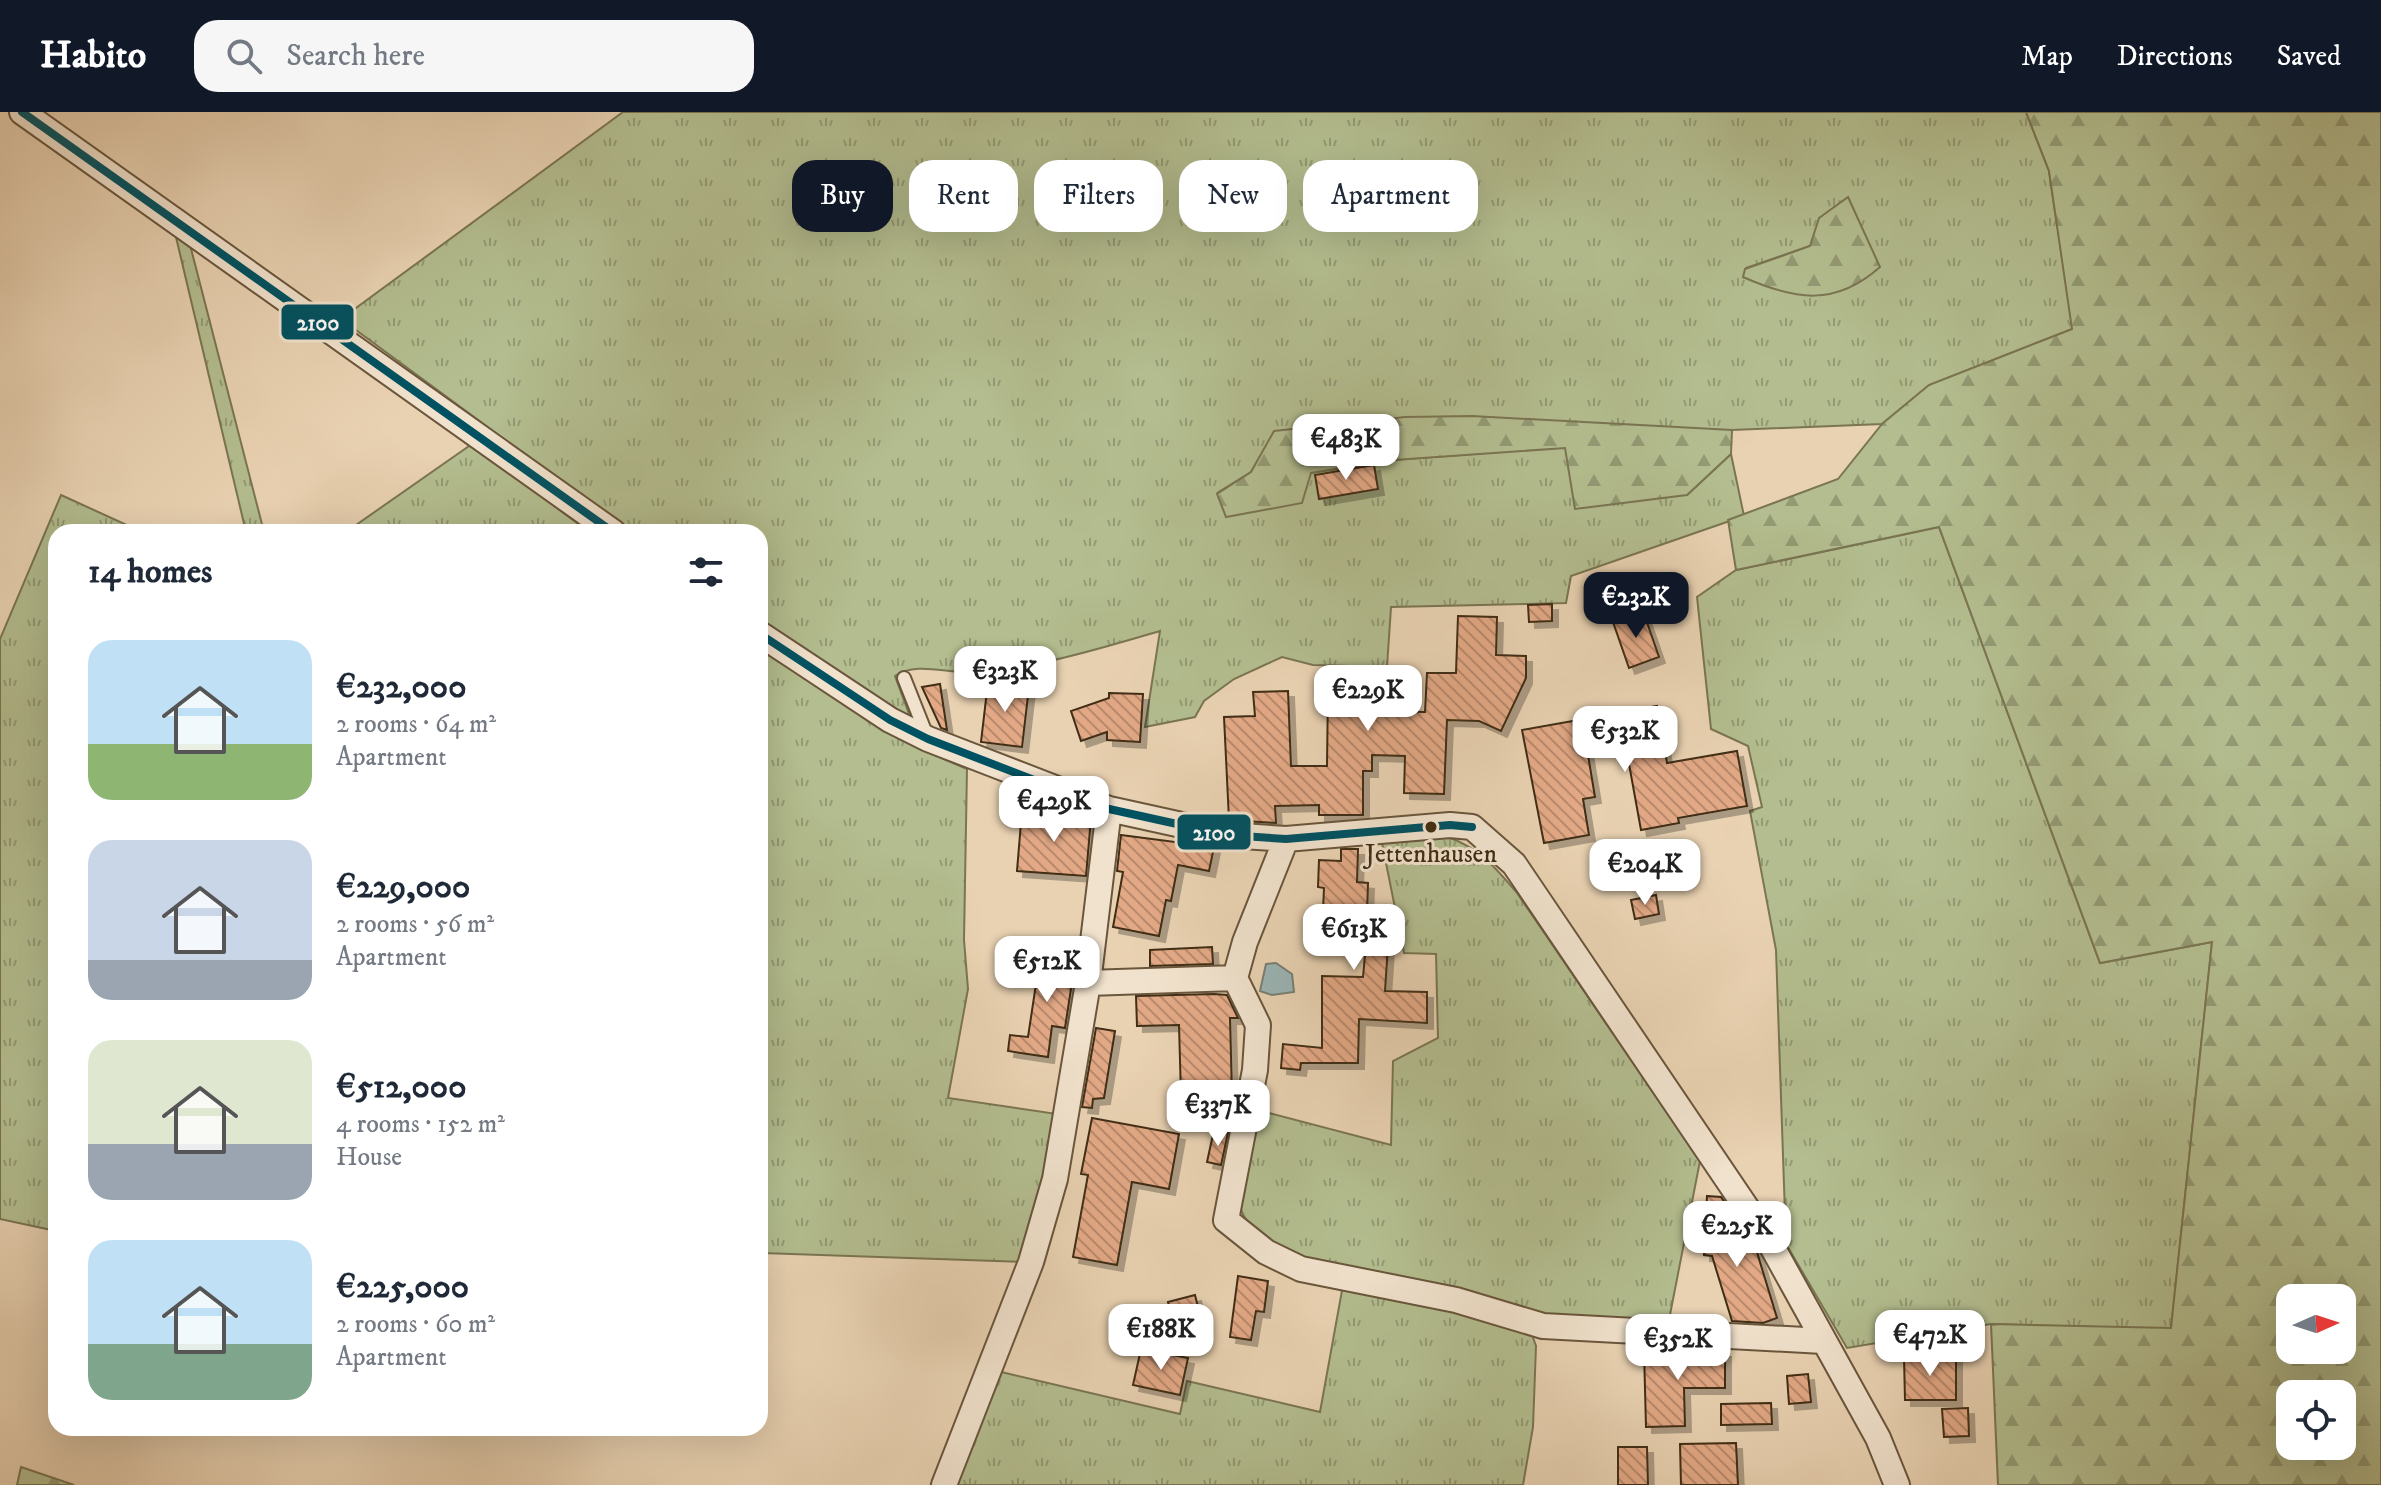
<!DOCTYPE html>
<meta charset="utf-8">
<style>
:root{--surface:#fff;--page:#f6f6f7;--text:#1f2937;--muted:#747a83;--accent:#111827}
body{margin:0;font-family:"IM FELL DW Pica",serif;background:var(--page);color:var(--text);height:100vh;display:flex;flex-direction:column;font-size:30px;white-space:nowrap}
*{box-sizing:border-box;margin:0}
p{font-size:26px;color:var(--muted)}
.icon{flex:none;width:44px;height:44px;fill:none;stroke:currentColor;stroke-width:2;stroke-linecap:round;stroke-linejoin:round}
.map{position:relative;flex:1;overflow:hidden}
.drawer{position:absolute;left:48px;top:412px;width:720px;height:912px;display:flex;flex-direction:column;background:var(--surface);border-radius:24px;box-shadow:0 8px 32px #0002}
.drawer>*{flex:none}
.banner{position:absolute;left:792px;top:48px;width:760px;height:72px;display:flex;gap:16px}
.needle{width:52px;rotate:87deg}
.fabs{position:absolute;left:2276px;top:1172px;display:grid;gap:16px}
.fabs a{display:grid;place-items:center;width:80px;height:80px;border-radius:16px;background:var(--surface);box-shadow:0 8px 32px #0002;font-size:40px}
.price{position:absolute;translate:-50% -68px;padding:0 18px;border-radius:16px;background:#fff;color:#222;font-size:26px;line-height:52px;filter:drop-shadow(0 2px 4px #0008)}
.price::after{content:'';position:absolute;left:50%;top:48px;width:24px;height:18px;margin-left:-12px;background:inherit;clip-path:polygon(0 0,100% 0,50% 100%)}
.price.active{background:var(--accent);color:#fff}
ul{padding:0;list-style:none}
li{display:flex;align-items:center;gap:24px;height:200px;padding:0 40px}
li span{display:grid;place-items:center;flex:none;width:224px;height:160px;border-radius:24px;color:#555}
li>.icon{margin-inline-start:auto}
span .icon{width:96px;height:96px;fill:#fffc;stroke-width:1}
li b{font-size:34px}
h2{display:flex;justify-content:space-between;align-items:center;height:96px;padding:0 40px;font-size:34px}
.tag{padding:0 28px;border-radius:24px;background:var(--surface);box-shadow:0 8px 32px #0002;font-size:28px;line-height:72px}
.tag.active{background:var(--accent);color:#fff}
header{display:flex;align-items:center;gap:48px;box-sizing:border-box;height:112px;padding:0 40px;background:var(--accent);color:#fff}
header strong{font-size:38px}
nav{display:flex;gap:44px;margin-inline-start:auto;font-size:28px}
.search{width:560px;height:72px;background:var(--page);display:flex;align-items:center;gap:20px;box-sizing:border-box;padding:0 28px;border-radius:24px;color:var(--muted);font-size:30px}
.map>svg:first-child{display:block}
.grass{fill:url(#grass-tufts);stroke:#7a7552;stroke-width:2;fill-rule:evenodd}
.forest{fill:url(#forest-firs);stroke:#7a7552;stroke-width:2;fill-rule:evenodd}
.water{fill:#9bb5b6;stroke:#777f75;stroke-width:2}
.building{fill:url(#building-back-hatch);stroke:#402d14;stroke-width:2;filter:url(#shadow)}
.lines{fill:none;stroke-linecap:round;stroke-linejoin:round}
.service-casing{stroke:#6a563c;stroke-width:16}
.minor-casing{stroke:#6a563c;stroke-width:28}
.service{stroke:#f1e2cd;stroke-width:12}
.minor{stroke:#f1e2cd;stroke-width:24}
.bus-1-casing{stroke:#f1e2cd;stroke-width:14}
.bus-1{stroke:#005262;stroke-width:8}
.bus-dot{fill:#402d14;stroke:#f1e2cd;stroke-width:3}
.labels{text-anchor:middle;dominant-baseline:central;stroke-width:6;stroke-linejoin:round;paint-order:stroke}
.bus-label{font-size:26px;fill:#402d14;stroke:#f1e2cd}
.line-badge{stroke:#f1e2cd;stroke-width:3}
.badge-label{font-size:22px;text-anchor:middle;font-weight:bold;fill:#fff}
</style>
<header>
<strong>Habito</strong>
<div class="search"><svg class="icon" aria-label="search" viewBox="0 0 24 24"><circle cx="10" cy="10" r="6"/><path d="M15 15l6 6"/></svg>Search here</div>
<nav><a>Map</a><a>Directions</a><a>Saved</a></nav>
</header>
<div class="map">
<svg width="2381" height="1373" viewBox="0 0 2381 1373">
<defs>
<pattern id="grass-tufts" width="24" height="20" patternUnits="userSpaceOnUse" patternTransform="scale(2)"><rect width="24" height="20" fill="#b3bd8f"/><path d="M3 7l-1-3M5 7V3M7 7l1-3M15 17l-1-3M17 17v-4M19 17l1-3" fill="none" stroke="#939a74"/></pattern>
<pattern id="forest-firs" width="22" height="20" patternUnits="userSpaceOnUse" patternTransform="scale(2)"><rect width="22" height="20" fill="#b3bd8f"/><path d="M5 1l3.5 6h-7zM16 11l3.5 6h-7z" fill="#939a74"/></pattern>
<pattern id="building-back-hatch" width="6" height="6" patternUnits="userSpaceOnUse" patternTransform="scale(2)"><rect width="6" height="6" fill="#e3a986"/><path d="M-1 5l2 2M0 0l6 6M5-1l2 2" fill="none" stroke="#b98a6c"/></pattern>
<filter id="shadow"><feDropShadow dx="6" dy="6" stdDeviation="0" flood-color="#0004"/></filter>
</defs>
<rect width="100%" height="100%" fill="#e9d2b2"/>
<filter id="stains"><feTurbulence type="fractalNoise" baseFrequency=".0025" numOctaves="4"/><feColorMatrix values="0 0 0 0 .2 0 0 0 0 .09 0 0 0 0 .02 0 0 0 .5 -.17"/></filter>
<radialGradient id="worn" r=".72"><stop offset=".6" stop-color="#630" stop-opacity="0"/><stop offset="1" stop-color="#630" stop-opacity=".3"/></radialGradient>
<path class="grass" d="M623,0H2026L2049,59L2073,217L1929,273L1882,312L1732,318L1275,319L1251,360L1217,381L1310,361L1394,348L1565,335L1687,383L1731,342L1744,404L1571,464L1566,491L1391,495L1387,555L1313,553L1282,545L1234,567L1204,589L1195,605L1145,615L1160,519C1098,537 1038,556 973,560C948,562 916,549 895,564L912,610L760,515V420H630L341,207ZM1810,134L1744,165L1746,156Z
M175,121L188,125L264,420H246Z
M472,332L589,420H346Z
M61,383L142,420H56V1119L0,1107V527Z
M1939,415L2100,851L2212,830L2171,1217L1991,1212L1847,1236L1786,1132L1776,838L1750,699L1762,695L1748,634L1711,617L1697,485L1736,458Z
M760,538L916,635L967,657L964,828L968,877L948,986L1057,1002L1023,1150L760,1141Z
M1448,725C1479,736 1495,755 1517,781L1700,1049L1668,1213L1549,1209L1305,1150C1213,1105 1238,1084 1254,997L1391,1033L1393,949L1438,926L1436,842L1404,841L1382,731Z
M1343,1173L1455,1195L1532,1223L1536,1234L1533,1315L1523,1373H955L997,1259L1180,1302L1187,1269L1320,1300Z"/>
<path class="forest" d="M2026,0H2381V1373H1998L1991,1212L2171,1216L2212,830L2100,851L1939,415L1736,458L1728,408L1838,367L1882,312L1929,273L2072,217L2049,59ZM2342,1186V1238H2290V1186ZM2342,1282V1334H2290V1282Z
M1848,85L1880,155C1835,195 1795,188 1743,165L1745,157L1810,134L1819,106Z
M1472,304L1732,318L1731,342L1687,383L1575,397L1565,336L1394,348L1311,361L1302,391L1226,405L1217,382L1251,360L1274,319L1405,305Z
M21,1355L74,1373H17Z"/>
<path class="water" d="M1276,851L1292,862L1294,880L1272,883L1260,879L1266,852Z"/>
<path class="building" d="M1374,353L1378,377L1319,387L1315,363Z
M1552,492V509L1529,510L1528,493Z
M1643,499L1659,545L1629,556L1613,510Z
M1458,504L1497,505L1496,543L1526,544V566L1501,619L1479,609L1447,608L1444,682L1404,681L1405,644L1372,643V659H1363V703H1319V693L1275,694L1276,711L1229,708L1224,605L1255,604L1253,580L1288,579L1291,654H1327L1328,576H1340L1341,563H1373V599L1425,600L1427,561H1456Z
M988,570L1029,575L1022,635L981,630Z
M940,572L947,618L941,616L922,575Z
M1109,581L1143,582L1140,630L1107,628V620L1081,629L1071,599L1109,586Z
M1657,594L1667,651L1737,639L1747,694L1678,706L1679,711L1641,718L1625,630L1587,637L1595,685L1583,687L1589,723L1544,731L1522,618Z
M1022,698L1091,706L1086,764L1017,759Z
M1121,723L1214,735L1209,759L1178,753L1171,789L1166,788L1159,824L1113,815L1123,760L1117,759Z
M1341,737H1358L1357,770L1368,771L1367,802L1390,803L1385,879L1427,880V911L1359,907L1358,951H1301L1300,958L1281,956L1283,932L1322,936V864L1363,865L1366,832L1352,831L1353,823L1322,821L1324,776L1318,775L1319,748L1341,749Z
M1656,783L1659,802L1635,807L1631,788Z
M1212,835L1213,852L1150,854V838Z
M1041,839L1076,844L1065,916L1052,914L1048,945L1008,939L1010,923L1028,925Z
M1214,882L1227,883L1238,906H1230L1232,983L1181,984L1179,913L1137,914L1136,884Z
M1096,916L1115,919L1104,986L1093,987L1092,996L1082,995Z
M1092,1006L1179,1022L1169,1077L1132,1070L1117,1153L1073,1145L1088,1063L1081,1062Z
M1214,1018L1228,1021L1221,1053L1207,1050Z
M1707,1084L1721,1085L1728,1095L1726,1133L1749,1126L1756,1137L1777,1206L1763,1211L1732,1209L1712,1144L1704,1143Z
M1238,1164L1268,1169L1264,1200L1256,1199L1251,1228L1230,1225Z
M1195,1183L1199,1199L1172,1206L1168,1190Z
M1141,1237L1188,1246L1180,1283L1133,1273Z
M1644,1239H1725V1276H1684L1685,1314L1646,1315Z
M1904,1245H1956V1288H1905Z
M1808,1262L1811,1290L1789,1292L1787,1264Z
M1771,1291L1772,1312L1721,1313V1292Z
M1968,1296L1969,1324L1944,1325L1942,1297Z
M1736,1331L1738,1373H1681L1680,1332Z
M1618,1335H1647L1648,1373H1618Z"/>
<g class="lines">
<g class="service-casing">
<path id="service" d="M904,566L927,624"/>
</g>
<g class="minor-casing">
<path id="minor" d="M22,0L613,420
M760,522L890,608L928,627L1109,697L1227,723L1286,727L1450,713L1472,715L1514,752L1769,1129L1878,1326L1897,1373
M1286,727L1245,830L1235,866L1258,913L1255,958L1226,1108L1266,1140L1301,1157L1456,1188L1543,1214L1823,1229
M1088,871L1235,866
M944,1373L1031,1150L1055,1067L1088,871L1109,697"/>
</g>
<use href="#service" class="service"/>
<use href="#minor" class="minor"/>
<g class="bus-1-casing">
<path id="bus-1" d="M22,0L613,420
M760,522L890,608L928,627L1109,697L1227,723L1286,727L1450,713L1472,715"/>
</g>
<use href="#bus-1" class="bus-1"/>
</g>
<circle class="bus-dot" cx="1431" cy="715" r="7"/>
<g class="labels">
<g class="bus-label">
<text x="1431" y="742">Jettenhausen</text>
</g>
</g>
<g class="line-badge">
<rect x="280" y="191" width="75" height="38" rx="8" fill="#005262"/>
<rect x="1176" y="701" width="76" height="38" rx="8" fill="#005262"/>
</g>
<g class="badge-label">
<text x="318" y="218">2100</text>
<text x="1214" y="728">2100</text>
</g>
<rect width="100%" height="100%" filter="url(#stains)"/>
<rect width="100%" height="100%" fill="url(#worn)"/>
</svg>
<div class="fabs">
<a><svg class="needle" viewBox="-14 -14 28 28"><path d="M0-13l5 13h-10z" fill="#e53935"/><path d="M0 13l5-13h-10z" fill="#747a83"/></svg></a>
<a><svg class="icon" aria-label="locate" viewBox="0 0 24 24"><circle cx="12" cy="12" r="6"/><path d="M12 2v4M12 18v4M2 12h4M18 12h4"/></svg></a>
</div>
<b class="price" style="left:1346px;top:370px">€483K</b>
<b class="price active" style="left:1636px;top:528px">€232K</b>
<b class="price" style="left:1005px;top:602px">€323K</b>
<b class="price" style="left:1368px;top:621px">€229K</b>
<b class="price" style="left:1625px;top:662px">€532K</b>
<b class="price" style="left:1054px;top:732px">€429K</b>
<b class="price" style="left:1645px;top:795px">€204K</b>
<b class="price" style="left:1354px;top:860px">€613K</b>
<b class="price" style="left:1047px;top:892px">€512K</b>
<b class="price" style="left:1218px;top:1036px">€337K</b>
<b class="price" style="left:1737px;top:1157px">€225K</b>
<b class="price" style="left:1161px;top:1260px">€188K</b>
<b class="price" style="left:1930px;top:1266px">€472K</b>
<b class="price" style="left:1678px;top:1270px">€352K</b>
<div class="banner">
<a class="tag active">Buy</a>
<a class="tag">Rent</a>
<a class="tag">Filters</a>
<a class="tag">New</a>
<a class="tag">Apartment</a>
</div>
<section class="drawer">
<h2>14 homes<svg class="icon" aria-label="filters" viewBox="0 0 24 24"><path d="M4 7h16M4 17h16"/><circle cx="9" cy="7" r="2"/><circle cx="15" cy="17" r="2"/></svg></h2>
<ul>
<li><span style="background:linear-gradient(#bfe0f5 65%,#8fb573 0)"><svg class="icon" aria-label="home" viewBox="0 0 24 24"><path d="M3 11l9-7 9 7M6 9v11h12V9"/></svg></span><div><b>€232,000</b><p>2 rooms · 64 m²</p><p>Apartment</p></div></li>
<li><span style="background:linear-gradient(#c9d6e8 75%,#9aa5b1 0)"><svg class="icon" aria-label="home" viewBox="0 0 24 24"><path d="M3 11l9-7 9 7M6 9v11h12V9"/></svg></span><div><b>€229,000</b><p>2 rooms · 56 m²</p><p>Apartment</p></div></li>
<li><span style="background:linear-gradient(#dfe7d0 65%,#9aa5b1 0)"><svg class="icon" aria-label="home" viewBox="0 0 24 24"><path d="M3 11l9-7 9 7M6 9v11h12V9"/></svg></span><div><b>€512,000</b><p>4 rooms · 152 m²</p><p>House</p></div></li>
<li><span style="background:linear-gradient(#bfe0f5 65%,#7fa58c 0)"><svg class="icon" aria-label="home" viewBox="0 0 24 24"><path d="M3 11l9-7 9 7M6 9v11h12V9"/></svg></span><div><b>€225,000</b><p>2 rooms · 60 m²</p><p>Apartment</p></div></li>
</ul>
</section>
</div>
